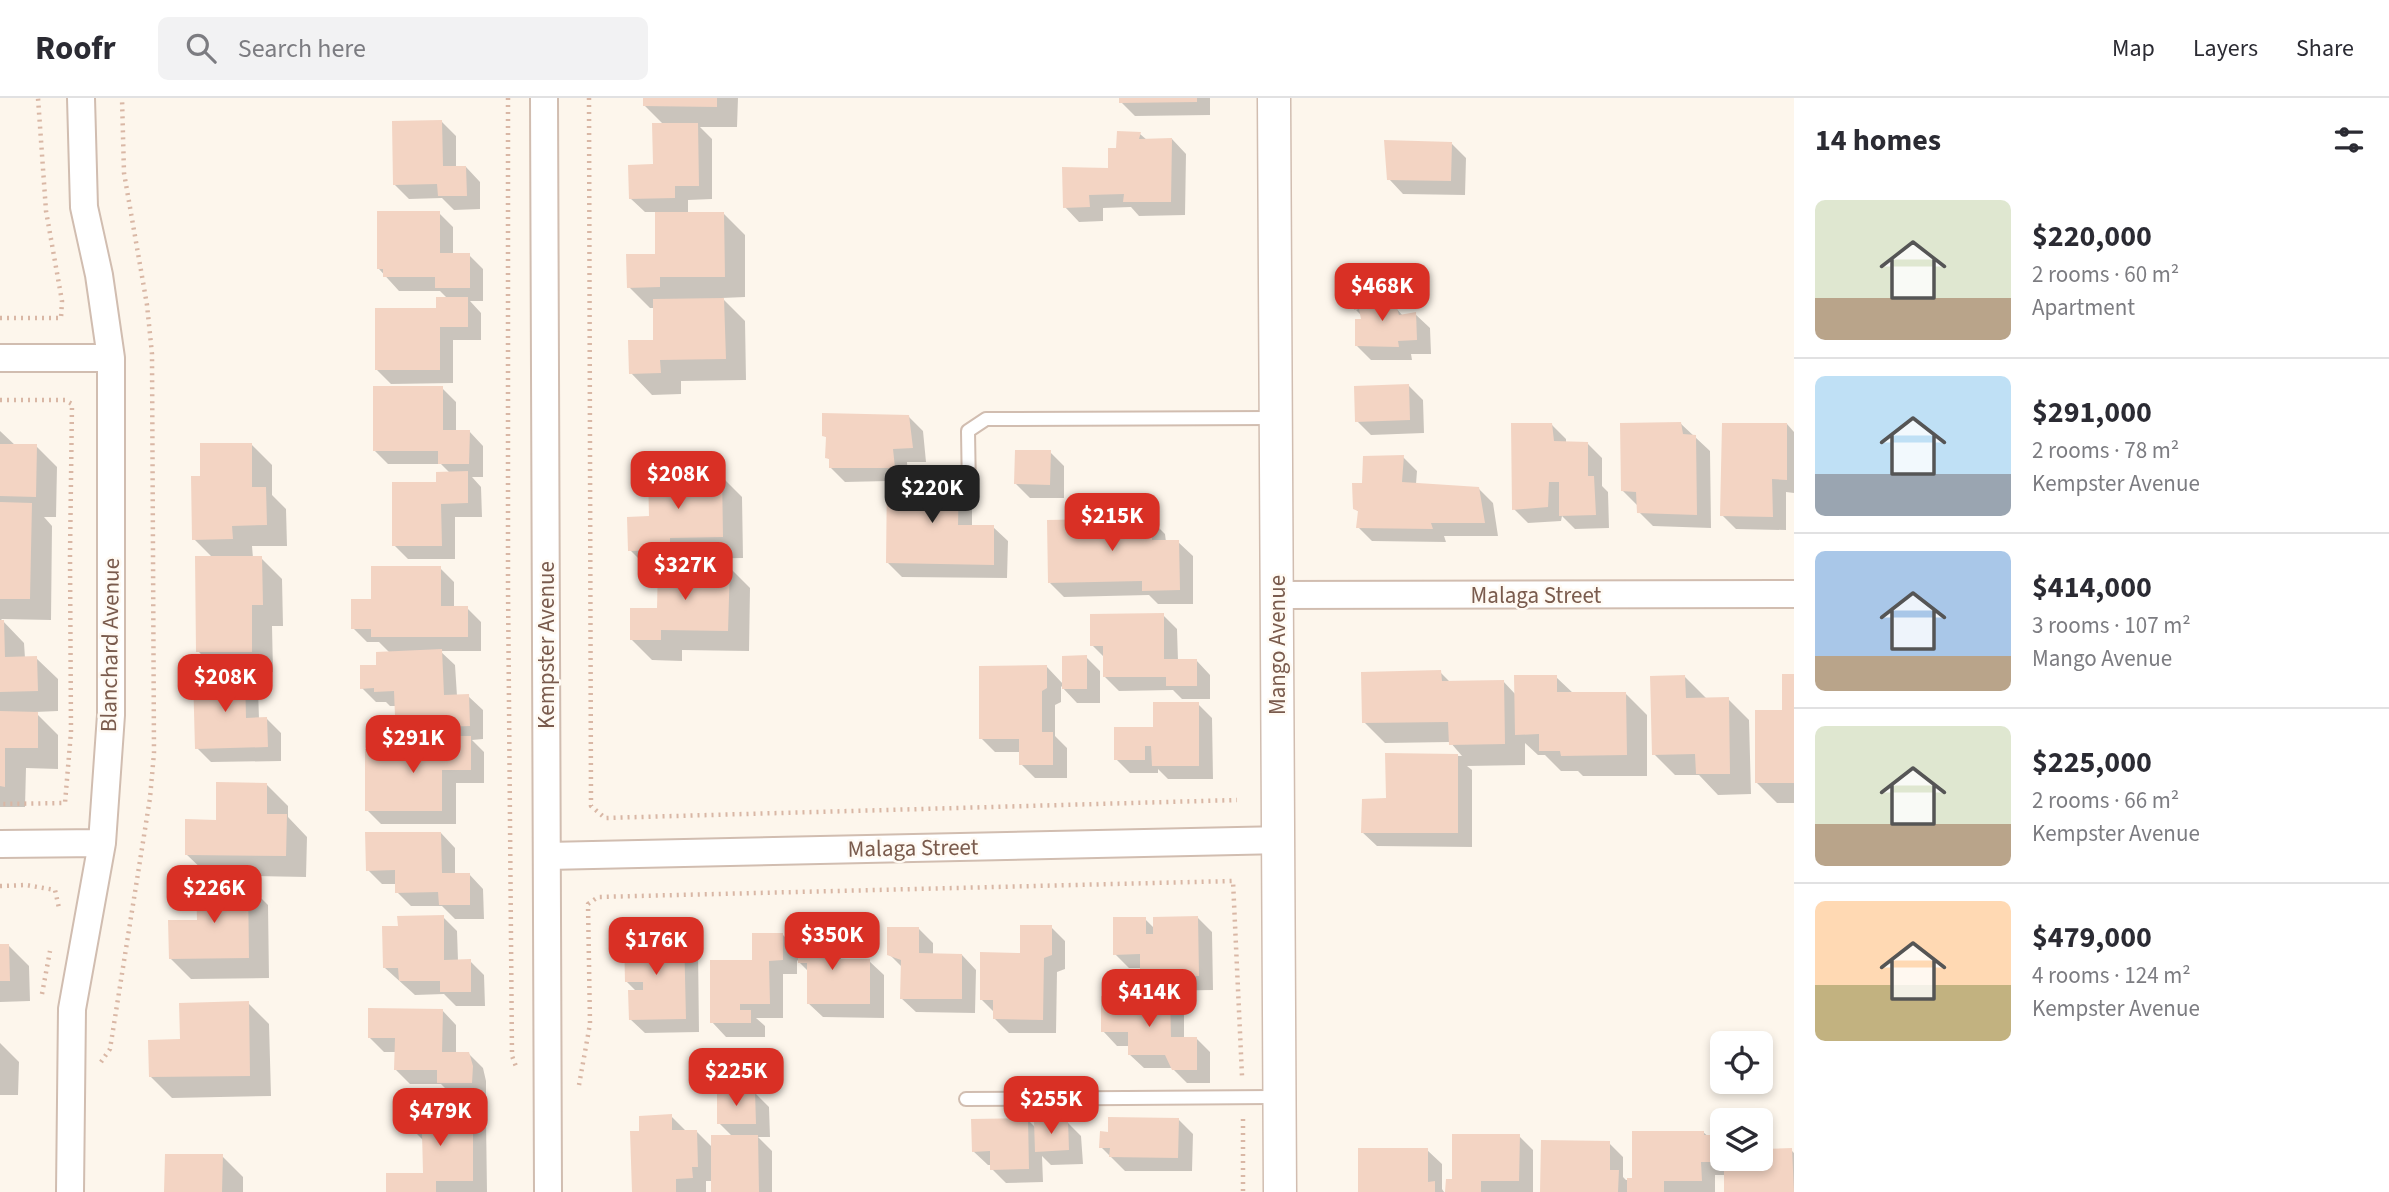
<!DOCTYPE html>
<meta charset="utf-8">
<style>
:root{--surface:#fff;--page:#f2f2f3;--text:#2b2b33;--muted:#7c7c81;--line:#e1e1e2;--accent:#d93025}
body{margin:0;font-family:"Source Sans 3",sans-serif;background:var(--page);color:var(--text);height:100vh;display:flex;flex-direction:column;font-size:26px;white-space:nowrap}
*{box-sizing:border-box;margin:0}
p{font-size:23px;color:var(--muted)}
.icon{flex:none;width:38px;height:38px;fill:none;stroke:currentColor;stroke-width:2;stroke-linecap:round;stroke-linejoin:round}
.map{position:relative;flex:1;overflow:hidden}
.side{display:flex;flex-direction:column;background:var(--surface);width:595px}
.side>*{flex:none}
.fabs{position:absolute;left:1710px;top:933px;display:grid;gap:14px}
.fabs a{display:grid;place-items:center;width:63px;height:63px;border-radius:10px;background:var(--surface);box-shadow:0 4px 10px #0003;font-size:35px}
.price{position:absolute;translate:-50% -60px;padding:0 16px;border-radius:14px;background:var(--accent);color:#fff;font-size:23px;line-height:46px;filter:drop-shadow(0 2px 4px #0008)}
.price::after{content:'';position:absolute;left:50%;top:42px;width:21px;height:16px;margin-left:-10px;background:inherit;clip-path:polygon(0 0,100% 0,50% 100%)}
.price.current{background:#222;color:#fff}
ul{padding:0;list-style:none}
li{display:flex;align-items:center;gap:21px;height:175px;padding:0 21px}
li+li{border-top:2px solid var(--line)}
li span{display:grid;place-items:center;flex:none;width:196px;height:140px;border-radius:10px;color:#555}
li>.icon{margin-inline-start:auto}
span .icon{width:84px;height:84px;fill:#fffc;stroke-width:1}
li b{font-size:30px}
h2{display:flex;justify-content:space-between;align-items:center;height:84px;padding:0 21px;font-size:30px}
header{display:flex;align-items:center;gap:42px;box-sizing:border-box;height:98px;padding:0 35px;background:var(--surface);border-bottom:2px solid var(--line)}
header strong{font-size:33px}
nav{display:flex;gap:38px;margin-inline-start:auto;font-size:24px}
.search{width:490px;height:63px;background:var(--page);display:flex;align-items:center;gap:18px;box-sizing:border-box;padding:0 24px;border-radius:10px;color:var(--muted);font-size:26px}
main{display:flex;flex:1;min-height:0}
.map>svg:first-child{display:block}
.shadow{fill:#0003}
.building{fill:#f3d4c3}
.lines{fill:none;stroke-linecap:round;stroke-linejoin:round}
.service-casing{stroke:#d1bdb0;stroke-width:16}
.minor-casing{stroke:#d1bdb0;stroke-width:30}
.tertiary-casing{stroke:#d1bdb0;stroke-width:35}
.path{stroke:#d9b7a5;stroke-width:4.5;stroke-dasharray:2 5;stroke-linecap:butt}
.service{stroke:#fff;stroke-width:12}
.minor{stroke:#fff;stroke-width:26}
.tertiary{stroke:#fff;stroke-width:32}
.labels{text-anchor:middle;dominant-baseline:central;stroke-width:5;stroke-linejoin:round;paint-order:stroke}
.street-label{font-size:23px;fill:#7a5b4d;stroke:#fffaf3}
</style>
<header>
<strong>Roofr</strong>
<div class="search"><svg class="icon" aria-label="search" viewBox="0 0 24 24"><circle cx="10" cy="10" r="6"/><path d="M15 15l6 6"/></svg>Search here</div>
<nav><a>Map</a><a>Layers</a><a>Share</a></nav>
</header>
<main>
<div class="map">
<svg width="1794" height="1094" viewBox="0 0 1794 1094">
<rect width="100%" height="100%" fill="#fdf6ec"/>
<path class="shadow" d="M644,0H738L737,29H700L712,41V101L688,102V116H724L745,137V199L722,200L745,223L746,282L681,283V296L652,297L631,275L655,244V210H650L629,189L657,158L656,114H645L630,100L655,68L664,27L644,7Z
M1121,0H1210V17L1135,18L1121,4Z
M442,24L456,38V69H466L480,84V111L454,112L442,100L409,101L394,86Z
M1140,36L1147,42L1172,41L1186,56L1185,117L1139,118L1131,109L1103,110V123L1079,124L1065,109L1110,72L1117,52Z
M1452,46L1466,60L1465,97L1403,96L1389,81Z
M439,115L453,129V157H469L483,171V203H470L481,215V242H453V285L391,286L377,272L448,201L440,193H399L379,171Z
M1384,197L1403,218L1415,216L1430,230L1431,256H1411L1412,262H1371L1357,248L1363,223L1362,218L1356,212Z
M1409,288L1423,302L1424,335L1371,337L1357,323Z
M442,290L456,304V333H469L483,348V379H472L481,389L482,419H455V461H408L394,447L437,385L450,375L441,366H388L374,352Z
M908,318L923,333L926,364H907L908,380L958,381L972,395V429H993L1008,443L1007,480L902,479L888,465V383L845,384L831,370V363L827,359L828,341L824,337Z
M1680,325L1710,353L1711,430L1653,428L1639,414L1637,407L1623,393Z
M1787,326L1794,334V395L1786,394V432L1736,431L1722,417Z
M1552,327L1566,341V345L1588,346L1602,360V388L1608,394L1609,430L1575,431L1562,418L1561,423L1528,425L1514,411Z
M0,333L16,348H36L57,369L56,419H44L52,428L51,522L1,521L24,545L25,560H36L58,581V613L35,614L58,637V671L26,670L25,709H0Z
M251,346L272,367V397L286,411L287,448H252L253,460H261L282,481L283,528H272L273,574H242L258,591L259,621H267L281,635V663L211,664L197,650L221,577L198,553L213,460L194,441L202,380Z
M1050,354L1064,368V400H1030L1016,386Z
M1403,359L1417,373L1416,386L1478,390L1493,405L1498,438H1444L1446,444L1372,443L1358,429L1360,415L1354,410L1363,386Z
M721,378L742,399L743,460L690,461V468L729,469L750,490L749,553L682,552V563L652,562L631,541L659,512V473H651L630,452L651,420Z
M1151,422L1165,436L1166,444H1178L1193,458V506H1158L1149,497L1064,499L1050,485Z
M440,470L454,484V510H467L481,524V553H440L455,567L457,598H468L483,612V641L472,642L484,654V685H456V726H381L367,712L441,653L452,640L443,630L411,632L397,617L396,608H390L386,604H376L362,590L390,555L379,544H367L353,530L373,503Z
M1163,517L1177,531L1178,563L1196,562L1210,577V601H1182L1173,592L1119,593L1105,579V560L1092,547Z
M1086,559L1100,573V605H1077L1061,588V604L1055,607V638L1067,650V680H1035L1021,666V654H995L981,640L1047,569L1063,586Z
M1440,574L1451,585L1503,583L1516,597L1556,579L1574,596H1626L1647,617V678H1583L1578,673H1561L1545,657H1538L1525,645V667L1467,668L1472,672V749L1377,748L1362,734L1387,702V657L1462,658L1450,644L1385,645L1364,624Z
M1794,578V705H1777L1756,684L1784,613Z
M1685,579L1706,600L1728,601L1749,622L1751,696L1718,697L1699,677H1675L1654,656Z
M1198,606L1212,620L1213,681H1168L1158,671V675H1130L1116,661L1155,631Z
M267,687L288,708V719L307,739L306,779L208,777L186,756L217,724Z
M441,735L455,750V777L469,776L483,791L484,821H455L442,808H411L397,794V786H382L368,772Z
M247,786L268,807L269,880L191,881L170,860L199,824Z
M443,819L457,833L458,863H470L484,877L485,908H456L444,896L415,897L385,870L399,829Z
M1198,820L1212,834L1213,892L1156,893L1142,879V870H1129L1115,856L1145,821L1155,831Z
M1051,829L1065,843V871L1057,874L1056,935H1009L995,921V915L981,901Z
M919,831L933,845V857H962L976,872L975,915L916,914L901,900L902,869L889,856Z
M827,833L841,847V863H869L884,877V920L823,919L808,905L809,874L797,862V876H783V920H756L765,928V939H726L712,924L753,864L783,837L799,853Z
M683,838L698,852L699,934L645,935L630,921L637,894L626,883Z
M0,847H8L29,868L30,903L0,904Z
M1169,899L1184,913V940H1196L1210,954V985H1187L1172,970H1144L1129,956V948H1117L1103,933Z
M248,905L269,926L271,998L172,1000L151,979L182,943Z
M442,912L456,927V955H468L483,970L486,983V998H453L441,986H410L396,972V954H384L369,939Z
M0,945L19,964L18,997H0Z
M755,995L769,1009L770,1039H758L772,1053V1094H713V1083H706V1094H633L641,1035L671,1018L685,1032L696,1033L712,1049L733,1039L719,1025Z
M472,1007L486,1022L487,1094H388L424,1076V1043L415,1034Z
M1027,1021L1036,1030L1067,1024L1081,1038L1083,1066L1051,1067L1042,1058L1043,1084L1006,1085L992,1071V1067H988L973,1053Z
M1178,1021L1193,1036L1192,1073H1125L1101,1049L1109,1036Z
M1703,1034L1722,1050V1060H1760V1041L1765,1046V1052H1791L1794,1055V1094H1726V1077H1715V1094H1542L1609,1045L1623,1059V1079L1626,1082H1634Z
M1519,1038L1533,1052V1094H1447L1454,1083Z
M1427,1052L1442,1066V1091L1444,1094H1360Z
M222,1058L243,1079V1094H166Z"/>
<path class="building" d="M643,0H717V9L643,8Z
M1119,0H1197V4L1119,5Z
M442,22L443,68H466L467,98H438L437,86L393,87L392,23Z
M652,25H698L699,88H675V100L629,101L628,67L653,66Z
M1117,33L1141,34L1139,41L1172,40L1171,104H1123L1124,96L1089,97L1090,109L1063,110L1062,69L1108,70V50H1116Z
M1384,42L1452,44L1451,83L1387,82Z
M377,113H440V155H470V190H435V179H383V171H377Z
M655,114H724L725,179H660V189L627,190L626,156H655Z
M1385,196L1386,211L1397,210L1399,217L1416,214L1417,242L1398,243L1399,249L1355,248V221H1361L1359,211L1354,212L1353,197Z
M436,199H468V229H440V272H375V210H436Z
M724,200L726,261L660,262L661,275L629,276L628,242H653V201Z
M1409,286L1410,322L1355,324L1354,288Z
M373,288H443V332H470L469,366H438V353H373Z
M822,315L909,317L913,350L893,351L895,370H829V361L825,360L826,339L822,338Z
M1681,324L1683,336L1696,337L1697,417L1637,415L1636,394L1621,393L1620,325Z
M1511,325H1552L1554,343L1588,344V378H1594L1596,417L1559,418V384H1549L1548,409L1512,412Z
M1722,325H1787V382L1772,381L1773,419L1720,418Z
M200,345H252V389H266L267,427L232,428L233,441L192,442L191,378H200Z
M0,346H37L36,399L0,398Z
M1015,352H1051L1050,387L1014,386Z
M1404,357L1402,384L1479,389L1485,425H1431L1433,431L1356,430L1358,413L1353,411L1352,385H1362L1363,358Z
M468,373V405L441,406L442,448H392V384H436V374Z
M722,376L723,439L670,440V452L628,453L627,419L649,418L648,377Z
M887,378L959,379L958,427H994V467L886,465Z
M0,404L32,405L30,501H0Z
M1152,420V442H1179L1180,492L1142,493V483L1048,485L1047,422Z
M195,458H262L263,507H252V554H196Z
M658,466L730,467L728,533L661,532V542H630V510H657Z
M371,468H441V508H468V539H371V531H351V501H371Z
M1164,515V561H1197V588H1166V579H1103V548H1090V516Z
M0,522H4L5,559L37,558L38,593L0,594Z
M442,551L444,597L469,596L470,628L439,629V617L395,618L394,593L374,594V590L360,591V567H376V554Z
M1087,557V591H1062V558Z
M1047,567V590L1042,593V634H1053V667H1019V641H979V568Z
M1441,572L1442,583L1504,582L1505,646L1449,647L1448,624L1362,625L1361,574Z
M245,575L246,620L267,619L268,649L195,651L193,576Z
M1782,576H1794V685H1755V612H1782Z
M1514,577H1557V594H1626L1627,657L1561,658L1560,653H1539V636L1515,637Z
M1685,577L1686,600L1729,599L1730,676H1696L1695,656L1652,657L1650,578Z
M1153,604H1199V668H1152L1151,648H1145V662H1114V629H1153Z
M0,613L38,614V650H5V689L0,688Z
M439,638H471V672H442V713H365V651H439Z
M1385,655L1458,656V735H1361L1362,701L1386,700Z
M216,684L267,685V716H287L286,758L185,757V721L216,722Z
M365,734H441L442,775H470V807H439L438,794L395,795V772L366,773Z
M248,784L249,860L169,861L168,822H197L196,785Z
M444,817V862L471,861V894H440V883H399L398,870H383L382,828H398L397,818Z
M1198,818L1199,878L1140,879V856L1113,857V819H1146V836H1153V819Z
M1020,827H1052V857L1044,860L1043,922L993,921V902H980V854L1020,855Z
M887,829H919V855L962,856V901H900L901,862L887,857Z
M798,831H828L827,861H870V906H807V865H798Z
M752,835H783V862L769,863L770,906H740V912H751V925H710V862H752Z
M684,836L686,921L629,922L628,892H643V884H625L624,838Z
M0,846H9L10,883H0Z
M1170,897L1171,939H1197V972H1172L1165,957H1128V934H1101V898Z
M249,903L250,978L149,979L148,942L180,941L179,905Z
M368,910L443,911L442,954H469L473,968L472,985H437V972H394L395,940H368Z
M755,993L756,1026H717V994Z
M414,1006H473V1083H436V1094H386V1075H423L422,1035H414Z
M672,1016V1032H697L698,1069H692L693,1080L676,1081V1094H632L630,1033H639V1018Z
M1108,1019L1179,1020L1178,1060L1109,1059L1110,1050H1099L1100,1033L1108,1034Z
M1028,1020L1029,1071L990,1072V1053L972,1054L971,1021Z
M1068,1022L1069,1052L1035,1054L1034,1023Z
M1632,1033H1704V1037H1711L1712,1064H1701L1702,1083H1664V1094H1627V1080H1632Z
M1452,1036H1520L1519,1083H1481V1094H1445L1446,1081H1452Z
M711,1037H758L759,1094H711Z
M1541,1042L1610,1043V1072H1619L1618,1094H1540Z
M1358,1050H1428V1084L1435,1083V1094H1358Z
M1792,1050L1794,1094H1724V1060H1760V1051Z
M165,1056H223L222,1094H164Z"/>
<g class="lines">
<g class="service-casing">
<path id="service" d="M969,395L968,333L986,321L1276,320
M966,1001L1279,999"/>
</g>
<g class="minor-casing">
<path id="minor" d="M544,0L548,1094
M0,260H111
M1277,497L1794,496
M0,746L102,745
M547,758L1278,742
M70,1094L72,911L102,745L111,617V260L99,177L84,109L81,0"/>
</g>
<g class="tertiary-casing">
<path id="tertiary" d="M1274,0L1280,1094"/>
</g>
<path class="path" d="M508,0V489L512,958L517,971
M589,0L591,708L605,720L1237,702
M0,220H61L62,203L46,113L38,0
M0,302H65L72,306L70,457L71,634L65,705L0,706
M0,788L26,787L55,792L59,810
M42,896L50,853
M101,964L110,951L150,700L154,655L152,256L147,207L124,75L122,0
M579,987L590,926L588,806L598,799L1233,783L1242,978
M1243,1021V1094"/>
<use href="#service" class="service"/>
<use href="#minor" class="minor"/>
<use href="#tertiary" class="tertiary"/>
</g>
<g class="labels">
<g class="street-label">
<text x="1536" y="497">Malaga Street</text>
<text transform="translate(110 547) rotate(-89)">Blanchard Avenue</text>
<text transform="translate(546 547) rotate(-90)">Kempster Avenue</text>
<text transform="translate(1277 547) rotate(-90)">Mango Avenue</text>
<text transform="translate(913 750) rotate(-1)">Malaga Street</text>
</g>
</g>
</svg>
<div class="fabs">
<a><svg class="icon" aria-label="locate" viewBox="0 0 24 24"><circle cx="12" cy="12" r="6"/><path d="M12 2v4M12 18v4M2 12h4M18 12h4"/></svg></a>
<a><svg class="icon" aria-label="layers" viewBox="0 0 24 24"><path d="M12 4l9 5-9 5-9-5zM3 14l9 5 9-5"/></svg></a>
</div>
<b class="price" style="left:1382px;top:225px">$468K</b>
<b class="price" style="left:678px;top:413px">$208K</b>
<b class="price current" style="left:932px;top:427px">$220K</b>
<b class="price" style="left:1112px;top:455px">$215K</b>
<b class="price" style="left:685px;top:504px">$327K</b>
<b class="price" style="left:225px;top:616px">$208K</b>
<b class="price" style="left:413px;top:677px">$291K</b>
<b class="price" style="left:214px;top:827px">$226K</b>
<b class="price" style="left:832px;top:874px">$350K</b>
<b class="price" style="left:656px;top:879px">$176K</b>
<b class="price" style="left:1149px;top:931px">$414K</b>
<b class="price" style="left:736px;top:1010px">$225K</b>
<b class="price" style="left:1051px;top:1038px">$255K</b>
<b class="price" style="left:440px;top:1050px">$479K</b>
</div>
<section class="side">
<h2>14 homes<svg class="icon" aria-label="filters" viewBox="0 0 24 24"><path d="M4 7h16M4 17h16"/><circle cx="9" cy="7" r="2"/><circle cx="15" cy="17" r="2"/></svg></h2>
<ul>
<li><span style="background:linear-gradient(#dfe7d0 70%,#b9a48a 0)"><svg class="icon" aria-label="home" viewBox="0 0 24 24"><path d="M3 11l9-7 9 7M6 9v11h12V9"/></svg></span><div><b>$220,000</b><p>2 rooms · 60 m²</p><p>Apartment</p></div></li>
<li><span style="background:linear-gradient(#bfe0f5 70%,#9aa5b1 0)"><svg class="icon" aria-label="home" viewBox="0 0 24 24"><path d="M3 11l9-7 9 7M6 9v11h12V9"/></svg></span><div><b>$291,000</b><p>2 rooms · 78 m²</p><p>Kempster Avenue</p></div></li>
<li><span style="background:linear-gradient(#a9c7e8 75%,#b9a48a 0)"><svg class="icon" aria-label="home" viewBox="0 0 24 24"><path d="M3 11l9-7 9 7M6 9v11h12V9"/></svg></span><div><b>$414,000</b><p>3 rooms · 107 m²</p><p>Mango Avenue</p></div></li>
<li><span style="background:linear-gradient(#dfe7d0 70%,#b9a48a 0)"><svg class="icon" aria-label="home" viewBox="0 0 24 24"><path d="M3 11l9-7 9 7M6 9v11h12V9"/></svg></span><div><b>$225,000</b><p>2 rooms · 66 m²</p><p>Kempster Avenue</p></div></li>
<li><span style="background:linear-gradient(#ffd9b3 60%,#c2b280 0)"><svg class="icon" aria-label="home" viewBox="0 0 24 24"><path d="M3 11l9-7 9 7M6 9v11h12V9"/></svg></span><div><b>$479,000</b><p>4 rooms · 124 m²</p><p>Kempster Avenue</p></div></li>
</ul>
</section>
</main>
